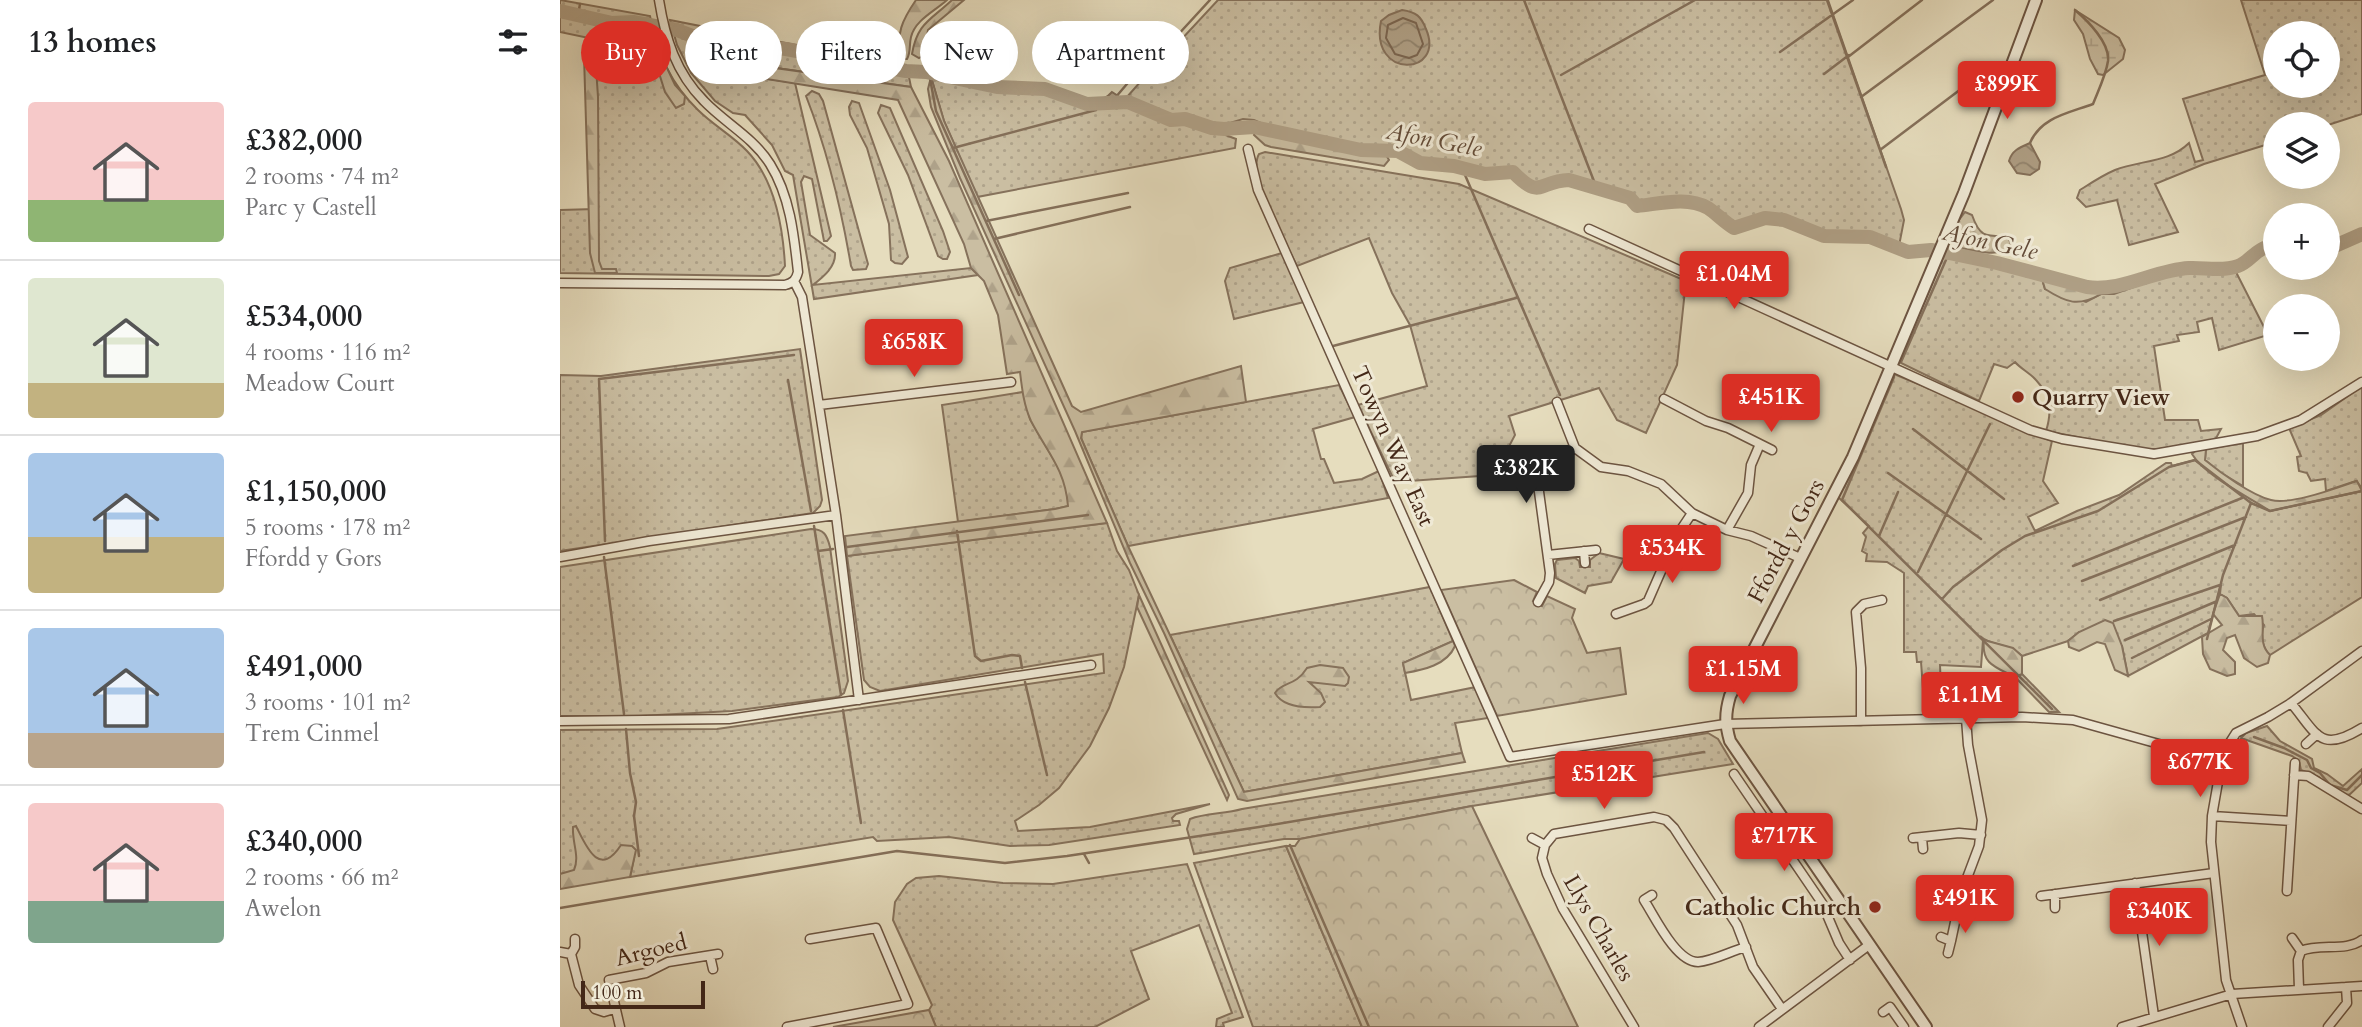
<!DOCTYPE html>
<meta charset="utf-8">
<style>
:root{--surface:#fff;--page:#f6f6f6;--text:#202124;--muted:#757577;--line:#e0e0e0;--accent:#d93025}
body{margin:0;font-family:Cardo,serif;background:var(--page);color:var(--text);height:100vh;display:flex;flex-direction:column;font-size:26px;white-space:nowrap}
*{box-sizing:border-box;margin:0}
p{font-size:23px;color:var(--muted)}
.icon{flex:none;width:38px;height:38px;fill:none;stroke:currentColor;stroke-width:2;stroke-linecap:round;stroke-linejoin:round}
.map{position:relative;flex:1;overflow:hidden}
.side{display:flex;flex-direction:column;background:var(--surface);width:560px}
.side>*{flex:none}
.hud{position:absolute;left:21px;top:21px;width:665px;height:63px;display:flex;gap:14px}
.tools{position:absolute;left:1703px;top:21px;display:grid;gap:14px}
.tools a{display:grid;place-items:center;width:77px;height:77px;border-radius:50%;background:var(--surface);box-shadow:0 7px 28px #0002;font-size:35px}
.scale{position:absolute;left:21px;bottom:18px;width:124px;box-sizing:border-box;padding-left:7px;border:4px solid #432717;border-top:0;font-size:19px;line-height:24px;white-space:nowrap;color:#432717;-webkit-text-stroke:5px #efe9d5;paint-order:stroke}
.price{position:absolute;translate:-50% -60px;padding:0 16px;border-radius:7px;background:var(--accent);color:#fff;font-size:23px;line-height:46px;filter:drop-shadow(0 2px 4px #0008)}
.price::after{content:'';position:absolute;left:50%;top:42px;width:21px;height:16px;margin-left:-10px;background:inherit;clip-path:polygon(0 0,100% 0,50% 100%)}
.price.current{background:#222;color:#fff}
ul{padding:0;list-style:none}
li{display:flex;align-items:center;gap:21px;height:175px;padding:0 28px}
li+li{border-top:2px solid var(--line)}
li span{display:grid;place-items:center;flex:none;width:196px;height:140px;border-radius:7px;color:#555}
li>.icon{margin-inline-start:auto}
span .icon{width:84px;height:84px;fill:#fffc;stroke-width:1}
li b{font-size:30px}
h2{display:flex;justify-content:space-between;align-items:center;height:84px;padding:0 28px;font-size:30px}
.chip{padding:0 24px;border-radius:32px;background:var(--surface);box-shadow:0 7px 28px #0002;font-size:24px;line-height:63px}
.chip.current{background:var(--accent);color:#fff}
main{display:flex;flex:1;min-height:0}
.map>svg:first-child{display:block}
.grass{fill:url(#grass-dots);stroke:#86725c;stroke-width:2;fill-rule:evenodd}
.forest{fill:url(#forest-firs);stroke:#86725c;stroke-width:2}
.wetland{fill:url(#wetland-marsh);stroke:#86725c;stroke-width:2}
.park{fill:url(#park-crowns);stroke:#86725c;stroke-width:2}
.water{fill:url(#water-waves);stroke:#846f59;stroke-width:2}
.lines{fill:none;stroke-linecap:round;stroke-linejoin:round}
.shore{stroke:#79634e;stroke-width:2}
.stream{stroke:#846f59;stroke-width:2.5}
.river{stroke:#af9f85;stroke-width:14}
.minor-casing{stroke:#6c5441;stroke-width:11}
.tertiary-casing{stroke:#6c5441;stroke-width:14}
.minor{stroke:#efe9d5;stroke-width:8}
.tertiary{stroke:#efe9d5;stroke-width:10}
.poi-dot{fill:#8f2418;stroke:#efe9d5;stroke-width:2.5}
.labels{text-anchor:middle;dominant-baseline:central;stroke-width:6;stroke-linejoin:round;paint-order:stroke}
.poi-label{font-size:23px;font-weight:bold;fill:#432717;stroke:#efe9d5;text-anchor:start}
.street-label{font-size:23px;fill:#432717;stroke:#efe9d5}
.water-label{font-size:24px;font-style:italic;fill:#634b38;stroke:#efe9d5}
</style>
<main>
<section class="side">
<h2>13 homes<svg class="icon" aria-label="filters" viewBox="0 0 24 24"><path d="M4 7h16M4 17h16"/><circle cx="9" cy="7" r="2"/><circle cx="15" cy="17" r="2"/></svg></h2>
<ul>
<li><span style="background:linear-gradient(#f6c9c9 70%,#8fb573 0)"><svg class="icon" aria-label="home" viewBox="0 0 24 24"><path d="M3 11l9-7 9 7M6 9v11h12V9"/></svg></span><div><b>£382,000</b><p>2 rooms · 74 m²</p><p>Parc y Castell</p></div></li>
<li><span style="background:linear-gradient(#dfe7d0 75%,#c2b280 0)"><svg class="icon" aria-label="home" viewBox="0 0 24 24"><path d="M3 11l9-7 9 7M6 9v11h12V9"/></svg></span><div><b>£534,000</b><p>4 rooms · 116 m²</p><p>Meadow Court</p></div></li>
<li><span style="background:linear-gradient(#a9c7e8 60%,#c2b280 0)"><svg class="icon" aria-label="home" viewBox="0 0 24 24"><path d="M3 11l9-7 9 7M6 9v11h12V9"/></svg></span><div><b>£1,150,000</b><p>5 rooms · 178 m²</p><p>Ffordd y Gors</p></div></li>
<li><span style="background:linear-gradient(#a9c7e8 75%,#b9a48a 0)"><svg class="icon" aria-label="home" viewBox="0 0 24 24"><path d="M3 11l9-7 9 7M6 9v11h12V9"/></svg></span><div><b>£491,000</b><p>3 rooms · 101 m²</p><p>Trem Cinmel</p></div></li>
<li><span style="background:linear-gradient(#f6c9c9 70%,#7fa58c 0)"><svg class="icon" aria-label="home" viewBox="0 0 24 24"><path d="M3 11l9-7 9 7M6 9v11h12V9"/></svg></span><div><b>£340,000</b><p>2 rooms · 66 m²</p><p>Awelon</p></div></li>
</ul>
</section>
<div class="map">
<svg width="1802" height="1027" viewBox="0 0 1802 1027">
<defs>
<pattern id="grass-dots" width="8" height="8" patternUnits="userSpaceOnUse" patternTransform="scale(1.75)"><rect width="8" height="8" fill="#cabea2"/><path d="M2 2h.1M6 6h.1" fill="none" stroke="#afa38b" stroke-width="1.8" stroke-linecap="round"/></pattern>
<pattern id="forest-firs" width="22" height="20" patternUnits="userSpaceOnUse" patternTransform="scale(1.75)"><rect width="22" height="20" fill="#cabea2"/><path d="M5 1l3.5 6h-7zM16 11l3.5 6h-7z" fill="#afa38b"/></pattern>
<pattern id="wetland-marsh" width="20" height="14" patternUnits="userSpaceOnUse" patternTransform="scale(1.75)"><rect width="20" height="14" fill="#cabea2"/><path d="M1 5h8M5 5V1M11 12h8M15 12V8" fill="none" stroke="#afa38b"/></pattern>
<pattern id="park-crowns" width="20" height="18" patternUnits="userSpaceOnUse" patternTransform="scale(1.75)"><rect width="20" height="18" fill="#cabea2"/><path d="M2 6a3 3 0 1 1 6 0M12 15a3 3 0 1 1 6 0" fill="none" stroke="#afa38b"/></pattern>
<pattern id="water-waves" width="16" height="10" patternUnits="userSpaceOnUse" patternTransform="scale(1.75)"><rect width="16" height="10" fill="#af9f85"/><path d="M0 5q4-4 8 0t8 0" fill="none" stroke="#90826c"/></pattern>
</defs>
<rect width="100%" height="100%" fill="#e6ddbe"/>
<filter id="stains"><feTurbulence type="fractalNoise" baseFrequency=".00286" numOctaves="4"/><feColorMatrix values="0 0 0 0 .2 0 0 0 0 .09 0 0 0 0 .02 0 0 0 .5 -.17"/></filter>
<radialGradient id="worn" r=".72"><stop offset=".6" stop-color="#630" stop-opacity="0"/><stop offset="1" stop-color="#630" stop-opacity=".3"/></radialGradient>
<path class="grass" d="M0,0L90,16C96,52 112,85 138,110C153,125 173,136 187,151C215,180 223,228 225,266L219,274L209,276L0,273V210L35,209L29,38L0,32Z
M658,0H1268L1341,209L1344,220L1339,246L1308,234L1265,233L1227,218L1206,215L1174,224L1165,220L1147,203L1138,200L1107,197L1081,201L1016,179L997,178L975,186L956,171H927L892,163L863,161L838,149H803L717,130L694,120L683,119L660,126L634,117H612L567,97L582,80L580,77L619,42Z
M1681,0H1802V114L1768,125L1715,124V142L1644,164L1595,184L1618,232L1569,245L1557,200L1526,207L1517,198L1520,190C1531,183 1543,175 1555,170C1580,160 1609,163 1629,143L1635,162L1643,160L1623,99L1705,75ZM1768,33V86H1715V33Z
M110,20L347,67L351,87L194,65L190,70L195,77L235,83L271,236L267,241H264L252,179L244,176L241,182L250,235L275,253C276,267 263,277 253,285L411,268L418,275L254,299L233,175L225,171L212,145L185,115L173,113L155,101L131,73L117,45Z
M371,77L431,90L482,93L535,108L573,105L603,120L637,124L676,139L675,148L417,197L384,121Z
M252,91L259,94L263,101L308,264L306,269L293,270L291,266C281,207 268,152 246,96Z
M292,101L299,103L330,190L348,257L342,264L335,263L331,260L329,224L307,148L290,115L289,107Z
M321,105L330,108L383,231L390,252L387,259H383L378,256L348,175L318,113Z
M705,152L899,184L1126,281L1117,365L1086,433L1057,420L1039,388L949,416L955,435L934,475L835,482L798,405L867,386L850,325L832,293L809,238L737,266C726,243 686,177 699,154Z
M722,253L744,302L674,319L665,281L670,268Z
M1384,255L1482,279L1485,289L1526,302L1541,294H1554L1605,276L1629,272H1676L1708,335L1659,350L1652,318L1637,322L1639,332L1617,335L1619,341L1594,346L1605,420H1638L1641,431L1661,429L1655,440L1599,449H1579L1486,431C1492,412 1491,396 1476,380C1470,373 1461,369 1455,362L1447,368L1434,364L1419,401L1339,362Z
M240,349L262,500L260,506L253,513L0,551V375L41,376Z
M1334,374L1402,402L1451,426L1492,441L1483,481L1498,503L1468,517L1475,531L1517,511L1559,495L1606,463H1611L1612,466L1635,460L1651,473L1710,511L1802,491V597L1710,655C1702,648 1700,634 1704,625L1694,614L1679,616L1667,598L1660,594L1661,585L1648,633L1568,676L1562,646L1519,632L1508,641L1462,656C1447,642 1432,647 1420,636L1423,640L1421,667L1380,665L1382,714L1365,715L1361,662H1357L1356,652H1344V573L1327,562L1306,561L1307,554L1302,551L1306,537L1303,533L1309,526L1278,497Z
M779,385L795,417L753,429L761,459H764L774,483L802,479L819,471L828,498L568,546L521,438L522,432Z
M1802,386V488L1796,481L1766,491L1765,479L1751,481L1747,473L1739,471L1737,457L1741,456L1729,428L1761,415Z
M463,392L470,419L504,477L509,506L495,509L398,522L382,405Z
M1683,443V486L1658,471L1645,460L1646,449Z
M547,523L557,551L569,570L579,595L564,667L549,708L530,746L499,788L479,805L455,821L458,831L530,827L650,804L616,814L612,818L613,821H619L620,825L489,845L450,846L389,837L317,841L313,837L70,877L74,858L0,874V730L157,729L544,673L543,654L320,691L310,687L304,680L287,556Z
M251,529C264,529 267,535 270,547L288,681L284,693L278,697L172,711L79,716H0V567Z
M1039,553L1064,559L1051,582L1028,586L1025,593L996,578L995,564L997,560L1015,558L1019,561L1020,567H1030V560Z
M870,587L893,641L843,663L851,700L916,687L928,718L895,723L902,753L684,792L610,635Z
M1462,674L1499,712H1489L1455,677Z
M1707,726L1720,741L1752,759L1754,768L1767,774L1783,786L1802,769V783L1787,797L1766,785L1759,777L1741,770L1739,761L1732,756L1681,738L1686,733Z
M1148,733L1158,739L1173,764L912,806L740,839H724L634,854L627,829L630,819C646,813 665,814 682,809Z
M726,846L802,1027H693L634,863Z
M627,864L683,1017L663,1023L664,1027H656L657,1019L672,1013L639,925L571,951L589,999L535,1027H376L369,1010L372,1005L333,920L335,902L347,884L356,878L379,876L443,883L493,884Z"/>
<path class="forest" d="M356,0H387C375,11 355,20 351,37C349,45 351,52 347,59H343C334,35 343,19 356,0Z
M392,0H404L368,30L364,55L359,58L352,54C357,23 371,20 392,0Z
M29,37L99,51L115,85L125,96L124,104L116,108L105,92L99,73L89,57L37,46L35,52L38,97L39,261L42,269H56L57,273H35L30,253L24,56L26,42Z
M194,65L351,87L389,161L547,523L287,556L285,536L495,509L508,506C505,469 487,452 471,421C464,406 462,389 460,372L447,374L438,315L424,281L411,268L404,244L338,100L194,77L189,70Z
M371,77L384,121L512,406L521,412L681,366L686,402L522,432L521,438L568,546L684,792L902,753L905,762L687,801L678,799L604,633L570,563L515,431L400,178L371,107L368,89Z
M696,130C739,141 783,153 826,155L829,160L824,166L711,147L705,145L694,135Z
M1405,212L1412,215C1420,238 1426,236 1448,236L1452,248C1437,257 1414,251 1397,247L1391,240L1399,220Z
M1482,279L1541,294C1518,307 1507,303 1485,289Z
M1646,449L1645,460C1661,473 1691,495 1711,500C1732,505 1776,488 1797,481L1802,491L1710,511C1689,497 1645,476 1632,454L1636,450Z
M1660,594L1667,598L1679,616H1702C1705,629 1698,644 1710,655L1708,663L1697,667L1684,658L1675,635L1667,638L1663,650L1675,662V674L1667,676L1650,669L1643,654L1642,637L1662,625L1653,614Z
M579,595L669,795L667,800L577,607Z
M1545,620L1553,623L1562,646L1568,676L1555,670L1545,644L1537,642L1519,651L1509,647L1508,641L1519,632Z
M1424,640L1453,648L1462,656V674L1455,677C1435,667 1421,664 1424,640Z
M893,641L895,646C887,665 863,670 845,673L843,663Z
M760,665L783,668L789,677L788,683L785,686L749,682L761,693L765,702L760,707C745,708 723,707 715,693C723,681 735,687 747,668Z
M16,826C26,846 39,879 61,845L72,846L76,850L70,877L0,889V874L14,870C20,856 12,843 13,827Z"/>
<path class="wetland" d="M1515,10L1559,38L1565,50L1563,59L1543,75L1538,74L1530,59L1523,34L1514,20Z"/>
<path class="park" d="M954,580L977,592L973,601L982,606L987,596L1015,609L1012,618L1027,653L1060,648L1066,694L937,716L881,590Z
M912,806L1018,1027H802L726,846H735L740,839Z
M369,1010L376,1027H273Z"/>
<path class="water" d="M842,10C856,12 861,16 866,29C886,76 809,80 821,21L829,15Z
M552,92L558,96L556,102H568L591,112L569,104L535,108L522,105L507,97C524,101 539,107 552,92Z
M1470,143L1480,162L1479,169L1470,175L1457,173L1449,161C1452,150 1461,147 1470,143Z"/>
<g class="lines">
<path class="shore" d="M843,18L856,23L863,44L857,55L849,58L835,54L826,38L828,25Z"/>
<path class="stream" d="M964,0L1037,189
M1267,0L1326,167
M18,15L20,4
M1220,52L1293,0
M1288,57L1362,0
M587,61L615,38L650,0
M369,73L376,111L459,295
M1264,74L1289,55
M1001,75L1135,0
M1301,97L1433,0
M555,98L578,71
M1470,143C1481,117 1509,113 1533,104C1538,91 1546,75 1548,61C1550,43 1528,21 1515,10
M393,148L536,110
M1320,150L1401,89
M902,168L1000,395
M426,221L568,193
M434,239L570,207
M773,346L956,298
M1341,362L1389,253
M1334,377L1282,500L1492,709
M228,380L251,511
M1353,429L1444,499
M1328,473L1421,539
M254,526L281,695
M397,531L415,656L421,661L452,655L460,656L462,668
M1319,536L1338,492
M45,541L39,379L234,355
M287,547L528,515
M258,551L273,549
M44,557L64,714
M1513,566L1682,498
M1358,572L1430,424
M1522,581L1686,517
M1382,599L1393,587L1442,550L1465,536L1538,511L1609,467L1635,460L1691,503L1710,511L1802,491
M1540,600L1675,545
M1554,621L1660,585
M1647,639L1663,575L1691,503
M1565,640L1655,602
M1572,658L1651,619
M465,682L487,775
M283,710L301,823
M66,729L70,773L76,802L74,816L79,856
M1694,737L1724,748L1747,760L1751,768L1760,773L1770,785L1787,790L1802,775
M730,845L809,1027
M524,854L529,863
M0,908L337,851L445,863L507,856L699,827L1144,752"/>
<path class="river" d="M0,11L52,23L73,22L117,30L148,42L226,49L346,71L366,72L437,87L485,89L527,104L568,102L611,120L625,119L652,128L664,129L694,127L801,150L838,151L860,163L894,166L925,174L953,172C981,201 978,181 1009,180L1070,198L1077,206C1099,204 1127,196 1148,208C1157,214 1164,222 1174,228L1205,218L1224,220L1264,236L1310,237L1348,252L1371,250L1389,253L1437,263L1527,287C1562,292 1594,270 1629,268C1644,267 1662,272 1678,266C1692,261 1697,245 1715,247
M1768,249L1802,234"/>
<g class="minor-casing">
<path id="minor" d="M688,149L698,190L950,757L1165,724L1462,717L1513,720L1642,756L1657,763
M1029,229L1470,430L1502,439L1594,454L1697,436L1741,420L1802,382
M234,281L242,297L276,515L299,700
M0,283L225,285C233,283 236,280 238,272C234,235 230,196 210,164C193,137 165,123 144,101C116,73 105,38 99,0
M1104,399L1146,421L1168,428L1200,444L1191,465L1188,493L1167,530
M997,402L1015,448L1041,467L1068,471L1101,484L1132,513L1167,530L1191,536L1240,558
M259,405L451,382
M1200,444L1212,450
M1024,551L1025,563
M988,555L1036,550
M0,557L89,541L276,515
M978,602L989,582L990,573L977,477L990,461L1015,448
M1056,614L1084,604L1088,601L1116,537L1132,513
M1731,703C1757,734 1760,754 1802,728
M0,721L169,719L531,665
M1301,721V668L1296,612L1304,604L1322,600
M1746,744L1757,734
M1174,774L1262,903L1279,943L1290,960
M1734,775L1748,776L1802,809
M1652,816L1731,821
M972,838L985,845
M1353,838L1399,833L1421,835
M1362,838L1363,849
M1575,883L1594,1016
M1727,891L1735,763
M1495,894V908
M1092,895L1084,900C1095,917 1116,962 1138,962C1153,961 1171,951 1186,947
M1481,896L1654,873
M1381,937L1391,941L1388,953
M1732,938L1741,951
M15,939V947L11,954L19,985L35,1009L44,1012L54,1009
M1391,941L1401,894L1419,846L1422,820L1408,745L1406,718
M0,952L11,954
M150,956L153,969
M1739,989L1738,960L1741,951C1760,943 1786,952 1802,940
M1323,1012L1330,1007L1344,1027
M60,1027L49,980L86,973L108,962L158,954
M227,1027L348,1004L316,928L250,939
M1074,1027L1003,909L987,874L982,858L985,845L994,834L1094,817L1106,820L1114,828L1177,925L1193,967L1222,1009
M1199,1027L1309,945
M1562,1027L1672,994L1802,986
M1682,1027L1666,980L1651,842L1652,816L1659,776L1657,763L1676,733L1708,717L1731,703L1802,651
M1768,1027L1787,1003L1786,987"/>
</g>
<g class="tertiary-casing">
<path id="tertiary" d="M1366,1027L1170,741C1165,724 1165,713 1170,696L1293,457L1404,193L1476,0"/>
</g>
<use href="#minor" class="minor"/>
<use href="#tertiary" class="tertiary"/>
</g>
<g class="poi-dot">
<circle cx="1458" cy="397" r="7"/>
<circle cx="1315" cy="907" r="7"/>
</g>
<g class="labels">
<g class="poi-label">
<text x="1472" y="397">Quarry View</text>
<text x="1301" y="907" text-anchor="end">Catholic Church</text>
</g>
<g class="street-label">
<text transform="translate(833 446) rotate(66)">Towyn Way East</text>
<text transform="translate(1226 541) rotate(-62)">Ffordd y Gors</text>
<text transform="translate(1039 928) rotate(60)">Llys Charles</text>
<text transform="translate(91 950) rotate(-14)">Argoed</text>
</g>
<g class="water-label">
<text transform="translate(874 140) rotate(11)">Afon Gele</text>
<text transform="translate(1430 242) rotate(12)">Afon Gele</text>
</g>
</g>
<rect width="100%" height="100%" filter="url(#stains)"/>
<rect width="100%" height="100%" fill="url(#worn)"/>
</svg>
<div class="tools">
<a><svg class="icon" aria-label="locate" viewBox="0 0 24 24"><circle cx="12" cy="12" r="6"/><path d="M12 2v4M12 18v4M2 12h4M18 12h4"/></svg></a>
<a><svg class="icon" aria-label="layers" viewBox="0 0 24 24"><path d="M12 4l9 5-9 5-9-5zM3 14l9 5 9-5"/></svg></a>
<a>+</a>
<a>−</a>
</div>
<div class="scale">100 m</div>
<b class="price" style="left:1447px;top:121px">£899K</b>
<b class="price" style="left:1174px;top:311px">£1.04M</b>
<b class="price" style="left:354px;top:379px">£658K</b>
<b class="price" style="left:1211px;top:434px">£451K</b>
<b class="price current" style="left:966px;top:505px">£382K</b>
<b class="price" style="left:1112px;top:585px">£534K</b>
<b class="price" style="left:1183px;top:706px">£1.15M</b>
<b class="price" style="left:1410px;top:732px">£1.1M</b>
<b class="price" style="left:1640px;top:799px">£677K</b>
<b class="price" style="left:1044px;top:811px">£512K</b>
<b class="price" style="left:1224px;top:873px">£717K</b>
<b class="price" style="left:1405px;top:935px">£491K</b>
<b class="price" style="left:1599px;top:948px">£340K</b>
<div class="hud">
<a class="chip current">Buy</a>
<a class="chip">Rent</a>
<a class="chip">Filters</a>
<a class="chip">New</a>
<a class="chip">Apartment</a>
</div>
</div>
</main>
